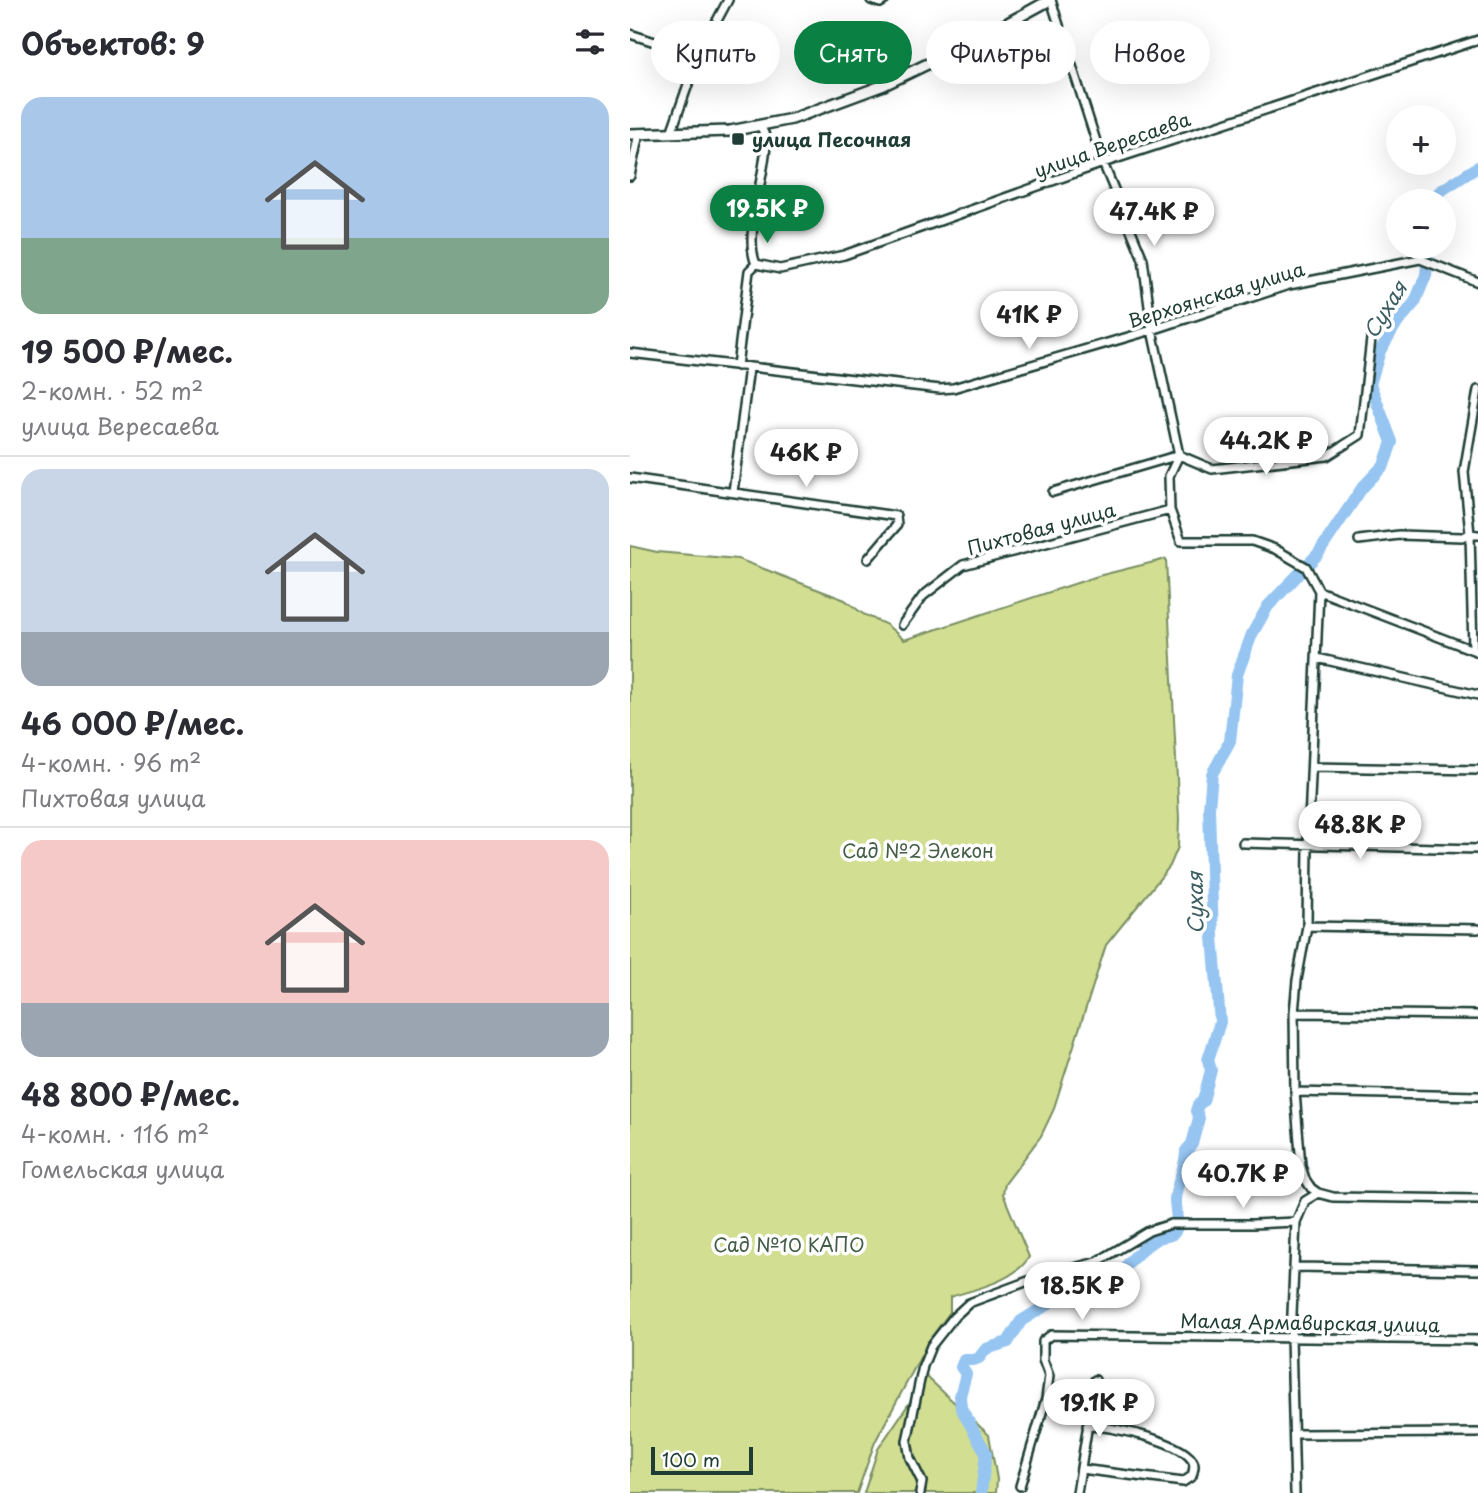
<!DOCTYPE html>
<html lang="ru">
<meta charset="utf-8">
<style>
:root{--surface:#fff;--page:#f7f7f7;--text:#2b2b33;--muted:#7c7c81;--line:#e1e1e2;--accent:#0b8043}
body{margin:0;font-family:"Playpen Sans",sans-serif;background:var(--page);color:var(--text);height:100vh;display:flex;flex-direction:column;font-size:26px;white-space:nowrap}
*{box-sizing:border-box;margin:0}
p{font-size:23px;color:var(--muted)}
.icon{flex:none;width:38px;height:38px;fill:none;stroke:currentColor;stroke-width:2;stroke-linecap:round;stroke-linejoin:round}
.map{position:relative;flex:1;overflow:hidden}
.panel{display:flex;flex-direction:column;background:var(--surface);width:630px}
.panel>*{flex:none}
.top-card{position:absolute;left:21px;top:21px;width:665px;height:63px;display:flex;gap:14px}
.fabs{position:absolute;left:756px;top:105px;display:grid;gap:14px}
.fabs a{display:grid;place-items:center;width:70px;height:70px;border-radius:50%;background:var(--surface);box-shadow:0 7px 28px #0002;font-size:35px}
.scale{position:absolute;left:21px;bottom:18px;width:102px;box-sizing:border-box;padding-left:7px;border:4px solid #1f3d34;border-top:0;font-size:19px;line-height:24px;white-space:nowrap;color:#1f3d34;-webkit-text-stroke:5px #fff;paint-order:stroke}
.price{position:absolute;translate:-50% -60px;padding:0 16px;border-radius:24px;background:#fff;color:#222;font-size:23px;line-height:46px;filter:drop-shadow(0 2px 4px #0008)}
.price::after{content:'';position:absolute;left:50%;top:42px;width:21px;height:16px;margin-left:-10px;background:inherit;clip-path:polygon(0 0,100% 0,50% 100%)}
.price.selected{background:var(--accent);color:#fff}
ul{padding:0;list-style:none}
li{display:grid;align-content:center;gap:14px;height:371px;padding:0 21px}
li+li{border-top:2px solid var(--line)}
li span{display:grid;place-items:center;height:217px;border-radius:21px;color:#555}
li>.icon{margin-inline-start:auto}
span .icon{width:126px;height:126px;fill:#fffc;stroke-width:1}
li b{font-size:30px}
h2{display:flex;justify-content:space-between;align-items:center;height:84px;padding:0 21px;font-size:30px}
.tag{padding:0 24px;border-radius:32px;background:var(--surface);box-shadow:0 7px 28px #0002;font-size:24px;line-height:63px}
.tag.selected{background:var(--accent);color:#fff}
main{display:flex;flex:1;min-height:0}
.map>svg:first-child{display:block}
.green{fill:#d2de91;stroke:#788e62;stroke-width:2}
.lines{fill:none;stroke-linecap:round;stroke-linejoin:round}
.river{stroke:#96c5f1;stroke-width:12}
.minor-casing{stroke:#1f3d34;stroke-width:12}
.major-casing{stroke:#1f3d34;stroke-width:14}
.minor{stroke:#fff;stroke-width:7}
.major{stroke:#fff;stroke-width:9}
.poi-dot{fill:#1f3d34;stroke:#fff;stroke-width:2.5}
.labels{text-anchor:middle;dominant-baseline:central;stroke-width:7;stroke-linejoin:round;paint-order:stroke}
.poi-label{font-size:19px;font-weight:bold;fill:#1f3d34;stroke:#fff;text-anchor:start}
.street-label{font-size:19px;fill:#1f3d34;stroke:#fff}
.park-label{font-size:19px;fill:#435d47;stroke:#fff}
.water-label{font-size:21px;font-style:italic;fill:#3d5f63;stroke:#fff}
</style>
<main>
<section class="panel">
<h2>Объектов: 9<svg class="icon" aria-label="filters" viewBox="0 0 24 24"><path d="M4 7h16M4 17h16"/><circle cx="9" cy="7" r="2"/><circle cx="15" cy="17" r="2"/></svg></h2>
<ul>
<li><span style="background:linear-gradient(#a9c7e8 65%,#7fa58c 0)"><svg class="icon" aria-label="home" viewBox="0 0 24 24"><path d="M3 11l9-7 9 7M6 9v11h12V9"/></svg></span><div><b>19 500 ₽/мес.</b><p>2-комн. · 52 m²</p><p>улица Вересаева</p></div></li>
<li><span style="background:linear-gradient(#c9d6e8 75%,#9aa5b1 0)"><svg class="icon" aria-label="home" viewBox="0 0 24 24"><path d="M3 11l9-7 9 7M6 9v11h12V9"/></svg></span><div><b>46 000 ₽/мес.</b><p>4-комн. · 96 m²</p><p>Пихтовая улица</p></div></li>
<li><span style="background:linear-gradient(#f6c9c9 75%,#9aa5b1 0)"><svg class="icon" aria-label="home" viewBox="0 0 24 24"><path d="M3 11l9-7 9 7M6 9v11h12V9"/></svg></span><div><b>48 800 ₽/мес.</b><p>4-комн. · 116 m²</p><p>Гомельская улица</p></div></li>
</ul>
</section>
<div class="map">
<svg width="848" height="1493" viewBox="0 0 848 1493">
<rect width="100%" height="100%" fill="#fff"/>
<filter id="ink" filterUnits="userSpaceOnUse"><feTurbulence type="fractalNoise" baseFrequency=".0143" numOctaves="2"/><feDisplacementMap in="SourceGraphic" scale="14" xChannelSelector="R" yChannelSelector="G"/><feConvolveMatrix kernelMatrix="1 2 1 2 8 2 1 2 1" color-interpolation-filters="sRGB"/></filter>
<g filter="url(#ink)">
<path class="green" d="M0,546L27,552L108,559L215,600L233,614L257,625L274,640L468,576L536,559L549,819L548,847L540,866L476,945L423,1111L411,1136L375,1184L373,1194L399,1257C385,1281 346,1289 320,1297V1312L300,1339L245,1442L227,1493H0Z
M297,1377L359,1435L367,1479L366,1493H234L248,1449Z"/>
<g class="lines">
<path class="river" d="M804,201L809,192L848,167
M351,1493L356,1453L331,1408L330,1396L336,1374L331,1367L334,1360H344L349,1358L356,1349L378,1342L391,1321L417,1305L423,1296L459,1283L482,1282L490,1277C493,1265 517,1244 528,1238C533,1236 540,1237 544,1233C550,1226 545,1208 545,1200C546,1183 556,1168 556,1151L562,1144L569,1118L566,1111L568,1105L573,1101L581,1070L578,1060L590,1022L583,937L579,808L582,774L600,741L607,675L622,634L638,606L688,554L732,488L754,465L762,442L740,384L750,351L765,326L785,302L796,275L799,247"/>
<g class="minor-casing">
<path id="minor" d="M241,0L250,3L255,0
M421,0L473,163L513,259L522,330L549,455L539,476L540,510L551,541H622L645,549L676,567L689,591L678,846L677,926L667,980L664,1013L665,1092L671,1166L675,1179L681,1188L688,1193L703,1197L848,1199
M0,34L68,56
M41,133L68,56L98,0
M0,176L9,133
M126,264L150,269L214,255L473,163L848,40
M0,353L310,389L323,388L522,330L659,285L790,259L848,282
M107,366L119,271L126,264C113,234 136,175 136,142C137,137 133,132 131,127
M0,478L266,516L267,525L238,559
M103,492L119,367
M423,492L549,455L582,469L697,456L730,435L741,339
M729,540L769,535L832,537L840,534L848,535
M689,591L848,652
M272,625L293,596L333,565L540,510
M843,650L840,534L834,472L848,390
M687,658L848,695
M682,767L848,770
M613,843L848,849
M677,926L848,929
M664,1013L848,1015
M665,1092L848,1096
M666,1267L848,1270
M664,1434L848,1433
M451,1469L553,1482L562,1476C563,1471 566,1465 562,1460C548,1440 480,1426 457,1426
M390,1486L416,1399L419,1376L413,1360V1341L421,1335L848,1340
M290,1493L292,1482L280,1458L277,1441L293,1366L301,1346L324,1317L339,1303L409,1277L467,1262L519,1231L541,1224H623L666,1222
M447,1493L465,1380
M665,1493L661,1337L666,1222L675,1201L688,1193"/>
</g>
<g class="major-casing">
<path id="major" d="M0,134L100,131L162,119L254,85L343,42L420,0"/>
</g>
<use href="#minor" class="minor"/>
<use href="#major" class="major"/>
</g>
</g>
<rect class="poi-dot" x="101" y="132" width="14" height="14" rx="3.5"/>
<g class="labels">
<g class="poi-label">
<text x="122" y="139">улица Песочная</text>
</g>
<g class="street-label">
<text transform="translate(482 144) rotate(-19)">улица Вересаева</text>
<text transform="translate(586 294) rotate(-17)">Верхоянская улица</text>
<text transform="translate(411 528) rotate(-15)">Пихтовая улица</text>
<text transform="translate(680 1322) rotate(1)">Малая Армавирская улица</text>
</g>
<g class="park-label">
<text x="288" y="850">Сад №2 Элекон</text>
<text x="159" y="1244">Сад №10 КАПО</text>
</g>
<g class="water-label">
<text transform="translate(754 309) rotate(-58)">Сухая</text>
<text transform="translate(564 903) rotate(-91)">Сухая</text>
</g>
</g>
</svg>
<div class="fabs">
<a>+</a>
<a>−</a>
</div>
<div class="scale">100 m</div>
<b class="price selected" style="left:137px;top:245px">19.5K ₽</b>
<b class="price" style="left:524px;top:248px">47.4K ₽</b>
<b class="price" style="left:399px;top:351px">41K ₽</b>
<b class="price" style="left:636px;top:477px">44.2K ₽</b>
<b class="price" style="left:176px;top:489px">46K ₽</b>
<b class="price" style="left:730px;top:861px">48.8K ₽</b>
<b class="price" style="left:613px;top:1210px">40.7K ₽</b>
<b class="price" style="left:452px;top:1322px">18.5K ₽</b>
<b class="price" style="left:469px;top:1439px">19.1K ₽</b>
<div class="top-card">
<a class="tag">Купить</a>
<a class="tag selected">Снять</a>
<a class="tag">Фильтры</a>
<a class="tag">Новое</a>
</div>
</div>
</main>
